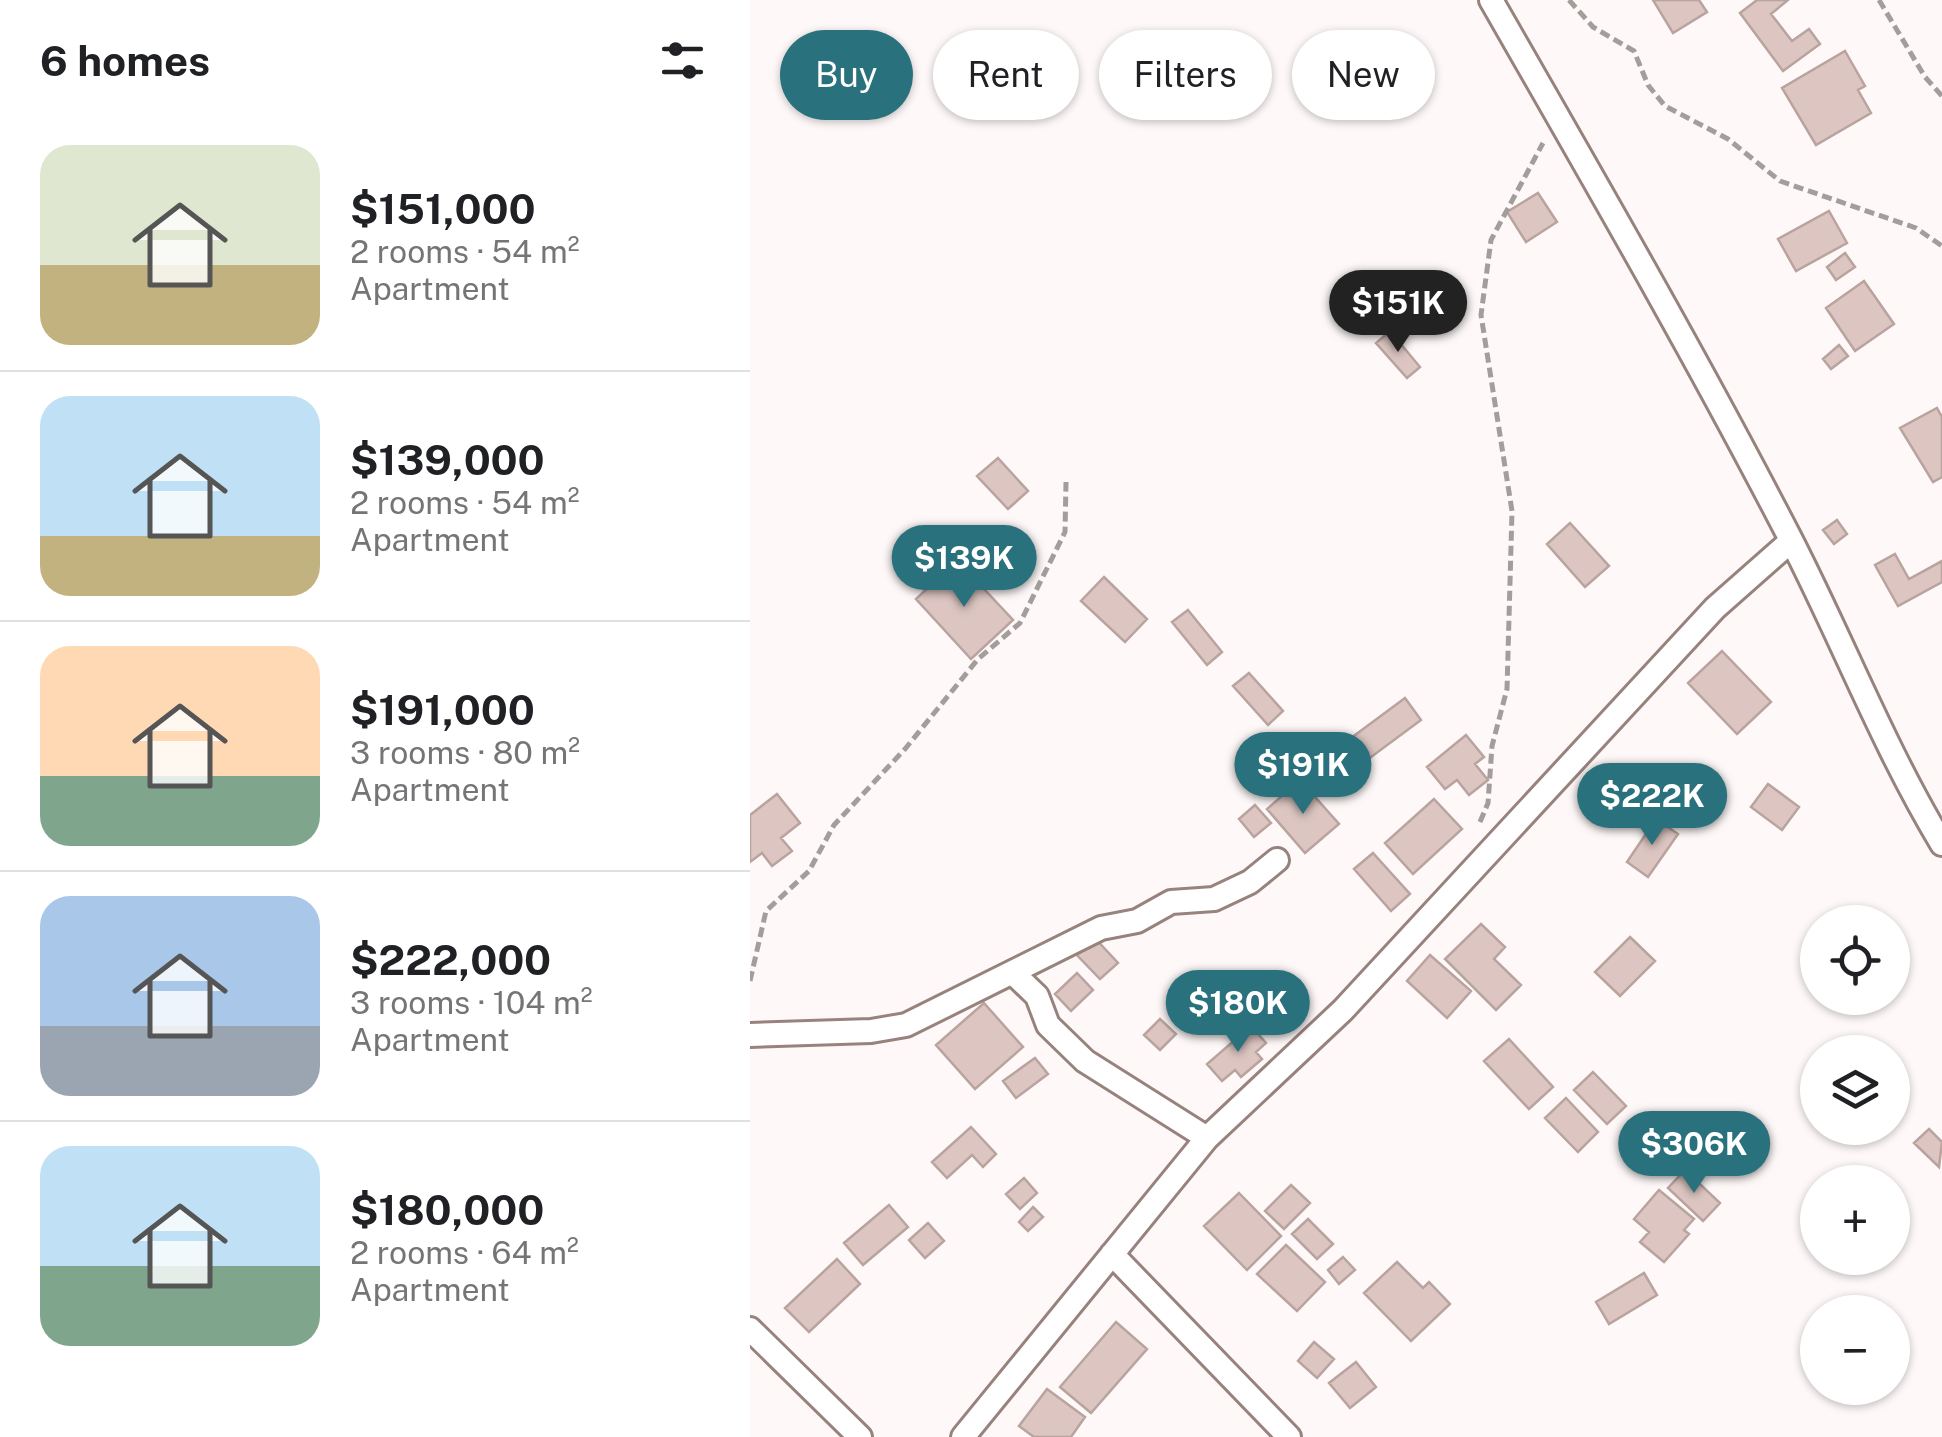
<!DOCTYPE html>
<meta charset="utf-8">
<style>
:root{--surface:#fff;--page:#f6f6f6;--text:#202124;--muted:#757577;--line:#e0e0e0;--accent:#29717d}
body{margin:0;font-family:"Public Sans",sans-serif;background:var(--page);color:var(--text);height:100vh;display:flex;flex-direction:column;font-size:38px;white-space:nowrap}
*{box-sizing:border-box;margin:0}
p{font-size:32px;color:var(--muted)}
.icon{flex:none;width:55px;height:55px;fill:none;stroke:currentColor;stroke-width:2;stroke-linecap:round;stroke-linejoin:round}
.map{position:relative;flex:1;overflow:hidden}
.details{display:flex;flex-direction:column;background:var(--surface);width:750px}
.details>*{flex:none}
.hud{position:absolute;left:30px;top:30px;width:950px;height:90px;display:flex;gap:20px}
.buttons{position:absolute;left:1050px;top:905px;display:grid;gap:20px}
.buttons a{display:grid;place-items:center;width:110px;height:110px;border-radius:50%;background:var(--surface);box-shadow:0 2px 8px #0004;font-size:50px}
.price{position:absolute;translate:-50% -85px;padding:0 22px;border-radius:35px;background:var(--accent);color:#fff;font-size:32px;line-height:65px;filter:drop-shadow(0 2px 5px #0008)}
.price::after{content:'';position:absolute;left:50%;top:60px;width:30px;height:22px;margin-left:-15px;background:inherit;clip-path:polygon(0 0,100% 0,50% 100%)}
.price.active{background:#222;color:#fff}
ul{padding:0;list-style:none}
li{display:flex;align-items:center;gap:30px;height:250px;padding:0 40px}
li+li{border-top:2px solid var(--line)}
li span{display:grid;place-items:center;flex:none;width:280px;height:200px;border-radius:30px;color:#555}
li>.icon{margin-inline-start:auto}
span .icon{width:120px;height:120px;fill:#fffc;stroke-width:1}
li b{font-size:42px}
h2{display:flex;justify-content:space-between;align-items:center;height:120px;padding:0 40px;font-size:42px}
.pill{padding:0 35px;border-radius:45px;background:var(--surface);box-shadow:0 2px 8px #0004;font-size:35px;line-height:90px}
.pill.active{background:var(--accent);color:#fff}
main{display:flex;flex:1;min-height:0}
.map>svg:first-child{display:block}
.building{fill:#ddc6c2;stroke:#b9a39f;stroke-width:2.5}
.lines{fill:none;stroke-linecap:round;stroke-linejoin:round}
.street-casing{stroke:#98827e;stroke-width:28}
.path{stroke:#a39d9c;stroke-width:5;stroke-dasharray:10 5;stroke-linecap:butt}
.street{stroke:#fff;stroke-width:22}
</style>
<main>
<section class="details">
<h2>6 homes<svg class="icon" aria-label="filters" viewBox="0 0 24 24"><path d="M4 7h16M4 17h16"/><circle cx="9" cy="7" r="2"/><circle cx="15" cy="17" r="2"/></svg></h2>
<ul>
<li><span style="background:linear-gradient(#dfe7d0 60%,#c2b280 0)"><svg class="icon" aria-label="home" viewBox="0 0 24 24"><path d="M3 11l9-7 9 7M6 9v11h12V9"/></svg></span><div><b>$151,000</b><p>2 rooms · 54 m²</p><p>Apartment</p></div></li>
<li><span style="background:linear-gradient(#bfe0f5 70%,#c2b280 0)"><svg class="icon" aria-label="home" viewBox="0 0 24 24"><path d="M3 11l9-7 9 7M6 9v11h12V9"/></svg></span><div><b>$139,000</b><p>2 rooms · 54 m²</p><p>Apartment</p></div></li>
<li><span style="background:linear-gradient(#ffd9b3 65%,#7fa58c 0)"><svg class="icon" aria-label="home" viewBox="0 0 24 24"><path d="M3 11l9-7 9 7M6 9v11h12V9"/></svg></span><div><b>$191,000</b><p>3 rooms · 80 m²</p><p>Apartment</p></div></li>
<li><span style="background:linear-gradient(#a9c7e8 65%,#9aa5b1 0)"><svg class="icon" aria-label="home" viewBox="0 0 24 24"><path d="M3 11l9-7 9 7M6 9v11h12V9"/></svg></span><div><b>$222,000</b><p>3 rooms · 104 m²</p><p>Apartment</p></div></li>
<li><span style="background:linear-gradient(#bfe0f5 60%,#7fa58c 0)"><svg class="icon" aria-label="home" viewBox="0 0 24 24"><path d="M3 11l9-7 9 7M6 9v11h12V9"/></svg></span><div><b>$180,000</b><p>2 rooms · 64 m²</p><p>Apartment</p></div></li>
</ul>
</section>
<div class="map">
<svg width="1192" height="1437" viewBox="0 0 1192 1437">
<rect width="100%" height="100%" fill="#fef9f8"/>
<path class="building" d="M903,0H949L957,12L923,33Z
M1007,0H1038L1021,14L1042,41L1059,29L1070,44L1033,71L990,13Z
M1095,51L1115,86L1108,90L1121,113L1066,145L1032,88Z
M788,193L807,222L776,242L757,212Z
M1079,211L1097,243L1046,271L1028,239Z
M1095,253L1105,267L1086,280L1077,267Z
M1114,281L1144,324L1105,351L1076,308Z
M640,331L670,367L657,378L626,343Z
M1089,345L1098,356L1081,369L1073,359Z
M1187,408L1192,417V477L1183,482L1150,428Z
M248,458L278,491L258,509L227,476Z
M1087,520L1097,534L1084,544L1073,530Z
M820,523L859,566L835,587L797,544Z
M1145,554L1159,579L1192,561V582L1148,606L1125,565Z
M207,560L263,620L221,659L166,599Z
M354,577L397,619L375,642L331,601Z
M438,610L472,652L457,665L422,622Z
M972,651L1021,702L987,734L938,683Z
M499,673L533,711L518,725L483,686Z
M655,698L671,720L617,760L601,738Z
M716,735L734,757L725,764L738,780L719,795L707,780L695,789L677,767Z
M550,780L589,824L555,853L517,809Z
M1018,784L1049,807L1032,830L1001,807Z
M27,794L50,823L31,838L42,851L22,866L12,853L0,862V815Z
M684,799L712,829L663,874L635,843Z
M505,805L521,823L504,837L489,819Z
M906,819L928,834L898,877L877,862Z
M623,853L660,894L641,911L604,869Z
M731,924L755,947L744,959L771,985L746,1010L695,959Z
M342,935L368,963L350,979L324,952Z
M880,937L905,961L870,996L845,972Z
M680,955L721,991L697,1018L657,981Z
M327,973L343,990L321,1011L305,994Z
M234,1003L273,1047L225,1089L186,1045Z
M410,1019L426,1034L410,1050L394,1035Z
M501,1026L516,1043L506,1052L512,1059L491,1077L485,1070L472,1081L457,1064Z
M759,1039L803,1087L779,1109L734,1061Z
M285,1058L298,1074L266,1098L253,1081Z
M843,1072L876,1106L857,1124L824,1090Z
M816,1098L848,1132L828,1152L795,1118Z
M221,1127L246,1154L233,1167L222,1155L197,1178L182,1162Z
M1179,1129L1192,1142L1189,1167L1164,1143Z
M935,1170L970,1203L953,1221L918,1188Z
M274,1178L287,1193L270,1209L256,1194Z
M541,1185L560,1203L534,1229L515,1211Z
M909,1190L944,1219L934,1230L939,1234L914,1262L890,1242L899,1232L884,1219Z
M489,1193L531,1236L497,1270L454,1226Z
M139,1205L158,1227L113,1265L94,1243Z
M283,1207L293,1217L278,1231L269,1222Z
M558,1219L583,1244L567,1259L542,1234Z
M178,1223L194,1241L175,1258L159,1240Z
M536,1245L575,1282L547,1311L507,1274Z
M593,1257L605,1270L589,1284L578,1270Z
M87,1259L110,1284L59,1332L35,1308Z
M647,1262L673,1288L679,1282L700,1304L661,1341L614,1293Z
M894,1273L907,1295L859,1324L846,1302Z
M366,1322L397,1349L341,1413L310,1387Z
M564,1342L584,1359L567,1378L548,1361Z
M606,1362L626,1387L600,1408L579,1383Z
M297,1389L335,1417L321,1437H284L269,1426Z"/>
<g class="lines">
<g class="street-casing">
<path id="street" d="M741,0C843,178 946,356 1040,538C1092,639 1133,746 1192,844
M263,973L287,996L298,1025L335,1061L457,1138
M0,1035L121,1031L156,1025L351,928L387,921L421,902L464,899L500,882L527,860
M362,1254L539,1437
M0,1329L110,1437
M213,1437L457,1138L593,1010L965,608L1041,541"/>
</g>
<path class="path" d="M819,0L843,27L884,51L898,85L915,106L978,139L1030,181L1166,228L1192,246
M1129,0L1175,77L1192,96
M730,822L738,803L742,746L757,689L762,511L731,315L741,240L793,143
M0,981L16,911L59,871L84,825L155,749L228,659L270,623L315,532L316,482"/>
<use href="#street" class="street"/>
</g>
</svg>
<div class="buttons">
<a><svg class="icon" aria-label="locate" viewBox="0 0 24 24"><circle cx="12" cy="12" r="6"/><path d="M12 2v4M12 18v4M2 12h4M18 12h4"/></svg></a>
<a><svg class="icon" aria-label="layers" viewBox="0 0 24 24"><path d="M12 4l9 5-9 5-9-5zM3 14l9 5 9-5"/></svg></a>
<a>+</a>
<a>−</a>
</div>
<b class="price active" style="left:648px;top:355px">$151K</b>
<b class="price" style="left:214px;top:610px">$139K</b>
<b class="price" style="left:553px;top:817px">$191K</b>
<b class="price" style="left:902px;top:848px">$222K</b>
<b class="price" style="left:488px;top:1055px">$180K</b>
<b class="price" style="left:944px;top:1196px">$306K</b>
<div class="hud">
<a class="pill active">Buy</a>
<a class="pill">Rent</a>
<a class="pill">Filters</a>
<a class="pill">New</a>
</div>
</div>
</main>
